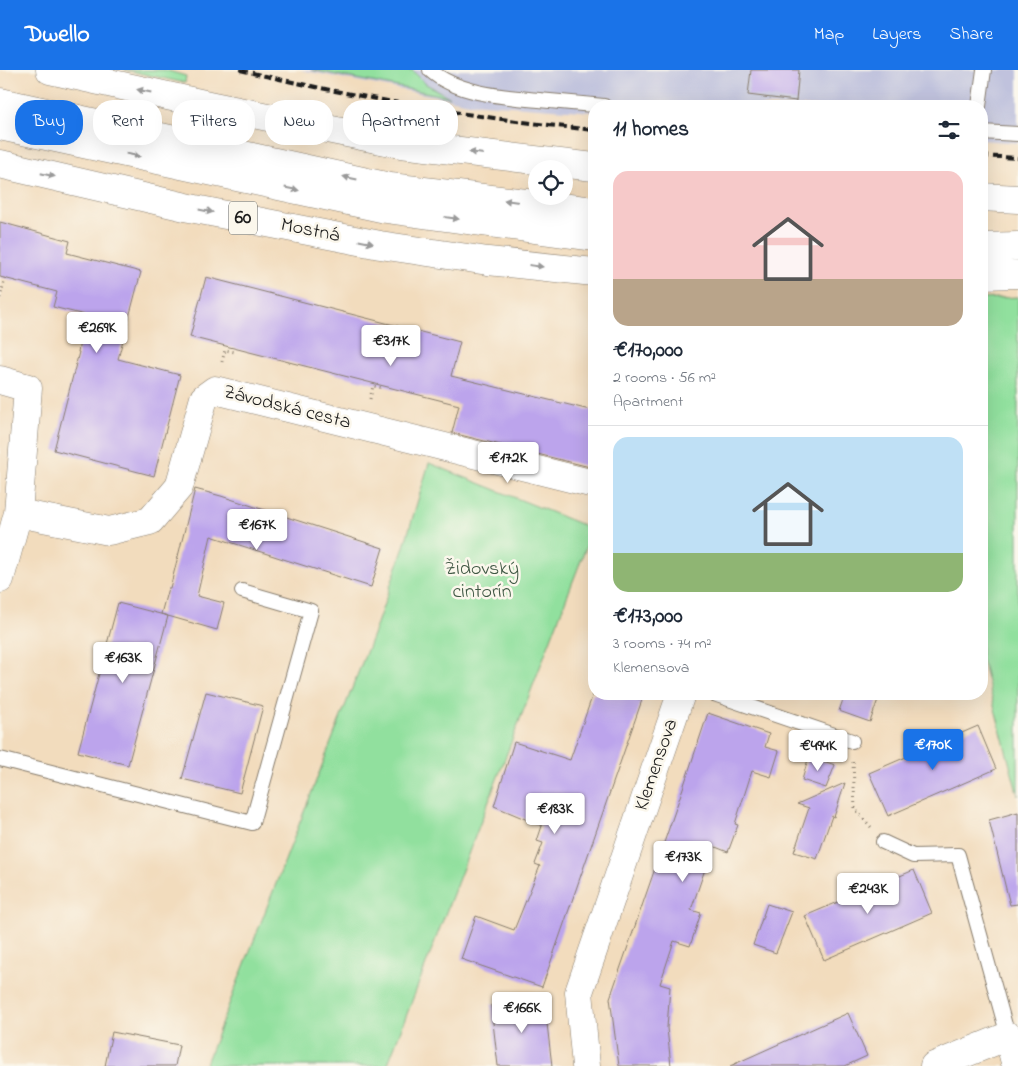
<!DOCTYPE html>
<meta charset="utf-8">
<style>
:root{--surface:#fff;--page:#f2f2f3;--text:#1f2937;--muted:#747a83;--line:#e0e1e3;--accent:#1a73e8}
body{margin:0;font-family:"Indie Flower",sans-serif;background:var(--page);color:var(--text);height:100vh;display:flex;flex-direction:column;font-size:19px;white-space:nowrap}
*{box-sizing:border-box;margin:0}
p{font-size:16px;color:var(--muted)}
.icon{flex:none;width:28px;height:28px;fill:none;stroke:currentColor;stroke-width:2;stroke-linecap:round;stroke-linejoin:round}
.map{position:relative;flex:1;overflow:hidden}
.drawer{position:absolute;left:588px;top:30px;width:400px;height:600px;display:flex;flex-direction:column;background:var(--surface);border-radius:20px;box-shadow:0 5px 20px #0002}
.drawer>*{flex:none}
.guide{position:absolute;left:15px;top:30px;width:475px;height:45px;display:flex;gap:10px}
.fabs{position:absolute;left:528px;top:90px;display:grid;gap:10px}
.fabs a{display:grid;place-items:center;width:45px;height:45px;border-radius:50%;background:var(--surface);box-shadow:0 5px 20px #0002;font-size:25px}
.price{position:absolute;translate:-50% -42px;padding:0 11px;border-radius:5px;background:#fff;color:#222;font-size:16px;line-height:32px;filter:drop-shadow(0 1px 2px #0008)}
.price::after{content:'';position:absolute;left:50%;top:30px;width:15px;height:11px;margin-left:-8px;background:inherit;clip-path:polygon(0 0,100% 0,50% 100%)}
.price.selected{background:var(--accent);color:#fff}
ul{padding:0;list-style:none}
li{display:grid;align-content:center;gap:10px;height:265px;padding:0 25px}
li+li{border-top:1px solid var(--line)}
li span{display:grid;place-items:center;height:155px;border-radius:15px;color:#555}
li>.icon{margin-inline-start:auto}
span .icon{width:90px;height:90px;fill:#fffc;stroke-width:1}
li b{font-size:21px}
h2{display:flex;justify-content:space-between;align-items:center;height:60px;padding:0 25px;font-size:21px}
.tag{padding:0 18px;border-radius:20px;background:var(--surface);box-shadow:0 5px 20px #0002;font-size:18px;line-height:45px}
.tag.selected{background:var(--accent);color:#fff}
header{display:flex;align-items:center;gap:30px;box-sizing:border-box;height:70px;padding:0 25px;background:var(--accent);color:#fff}
header strong{font-size:24px}
nav{display:flex;gap:28px;margin-inline-start:auto;font-size:18px}
.map>svg:first-child{display:block}
.industrial{fill:#c0c2dd}
.green{fill:#91e09e;stroke:#567e5d}
.building{fill:#bca4ec}
.lines{fill:none;stroke-linecap:round;stroke-linejoin:round}
.lane-casing{stroke:#877c6c;stroke-width:16}
.street-casing{stroke:#877c6c;stroke-width:29}
.primary-casing{stroke:#877c6c;stroke-width:29}
.path{stroke:#877c6c;stroke-width:3;stroke-dasharray:1 4;stroke-linecap:butt}
.lane{stroke:#fff;stroke-width:14}
.street{stroke:#fff;stroke-width:28}
.primary{stroke:#fff;stroke-width:28}
.rail{stroke:#1c1c1c;stroke-width:4;stroke-dasharray:8 4;stroke-linecap:butt}
.oneway{fill:#999}
.labels{text-anchor:middle;dominant-baseline:central;stroke-width:5;stroke-linejoin:round;paint-order:stroke}
.shield{fill:#fbf7ec;stroke:#5f5e5a;stroke-width:1}
.shield-label{font-size:19px;font-weight:bold;fill:#1c1c1c}
.street-label{font-size:20px;fill:#1c1c1c;stroke:#fbf7ec}
.park-label{font-size:20px;fill:#3f5743;stroke:#fbf7ec}
</style>
<header>
<strong>Dwello</strong>
<nav><a>Map</a><a>Layers</a><a>Share</a></nav>
</header>
<div class="map">
<svg width="1018" height="996" viewBox="0 0 1018 996">
<rect width="100%" height="100%" fill="#fbf7ec"/>
<filter id="ink" filterUnits="userSpaceOnUse"><feTurbulence type="fractalNoise" baseFrequency=".02" numOctaves="2"/><feDisplacementMap in="SourceGraphic" scale="10" xChannelSelector="R" yChannelSelector="G"/><feConvolveMatrix kernelMatrix="1 2 1 2 8 2 1 2 1" color-interpolation-filters="sRGB"/></filter>
<filter id="wash" filterUnits="userSpaceOnUse"><feTurbulence type="fractalNoise" baseFrequency=".0096" numOctaves="4" result="noise"/><feDisplacementMap in="SourceGraphic" scale="20" xChannelSelector="R" yChannelSelector="G"/><feGaussianBlur stdDeviation="1.12" result="paint"/><feColorMatrix in="noise" values="0 0 0 0 0 0 0 0 0 0 0 0 0 0 0 0 0 1.4 0 .05"/><feComposite in="paint" operator="in"/></filter>
<g filter="url(#wash)">
<rect width="100%" height="100%" fill="#f2dcbd"/>
<path class="industrial" d="M300,0H1018V73L981,70V36H594V42L469,33Z"/>
<path class="green" d="M125,0H165L186,6L185,13Z
M311,0H412L426,14L449,27Z
M1018,227V726L981,586V229Z
M429,393L593,459L387,996H205L374,562L403,480Z"/>
<g id="blocks">
<path class="building" d="M751,0H799L796,31L748,25Z
M0,152L70,171L67,183L141,202L118,289L180,305L154,406L54,380L79,282H78L85,245L53,237L57,222L0,207Z
M206,207L460,272L451,306L594,341V398L452,363L459,335L190,267Z
M195,419L221,426L383,478L371,517L211,466L197,526L224,533L217,560L161,544L168,518H170Z
M118,533L168,546L128,695L78,682Z
M206,622L263,636L240,723L182,709Z
M593,624H622L642,630L542,917L461,889L476,846L514,860L540,796L535,794L543,773L537,771L542,756L494,736L514,672L570,690Z
M845,624H880L870,652L839,641Z
M708,643L769,664L765,677L779,681L771,707L752,701L735,754L738,755L728,782L713,776L691,840L701,843L690,876L674,871L660,914L670,917L667,958L671,996H619L610,928L683,718Z
M978,656L996,699L888,746L869,703Z
M809,686L835,695L826,718L802,710Z
M845,713L834,747L832,746L817,789L794,782L809,738L797,734Z
M1018,742V834L1010,835L989,750Z
M914,800L932,843L824,890L805,846Z
M767,834L792,842L776,883L753,875Z
M544,928L552,996H498L491,935Z
M848,943L867,986L845,996H730Z
M112,962L179,975L175,996H105Z"/>
</g>
</g>
<g filter="url(#ink)">
<use href="#blocks" fill-opacity="0" stroke="#877c6c" stroke-width="1"/>
<g class="lines">
<g class="lane-casing">
<path id="lane" d="M430,0C456,24 506,27 539,30C561,32 583,34 604,36
M979,36L984,0
M981,62L1018,64
M714,624L852,671
M0,689L252,753L311,541L242,521
M883,772L913,786L958,785L1008,966"/>
</g>
<g class="street-casing">
<path id="street" d="M0,310L28,318L18,443L0,509
M18,443L109,461L150,451L179,417L204,328L215,320L594,414
M586,996L579,922L681,624
M934,996L1008,966L1016,996"/>
</g>
<g class="primary-casing">
<path id="primary" d="M50,0L213,36L401,74L594,97
M0,32L390,117L594,141
M0,56L386,139L594,167
M0,94L190,138L380,175L488,191L594,202
M981,127L1018,129
M981,177L1018,176
M981,205L1018,204"/>
</g>
<path class="path" d="M0,228L5,208
M222,292L225,280L235,282
M370,329L373,316L384,318
M853,692L855,739L871,757"/>
<use href="#lane" class="lane"/>
<use href="#street" class="street"/>
<use href="#primary" class="primary"/>
<path class="rail" d="M240,0C357,28 475,48 594,60
M981,86L1018,88"/>
</g>
<defs><path id="oneway-solid" d="M-6-.8H1V-3.2L6.5 0L1 3.2V.8H-6Z" transform="scale(1.25)"/></defs>
<g class="oneway">
<use href="#oneway-solid" transform="translate(144 21) rotate(-168)"/>
<use href="#oneway-solid" transform="translate(476 83) rotate(-173)"/>
<use href="#oneway-solid" transform="translate(133 85) rotate(12)"/>
<use href="#oneway-solid" transform="translate(48 105) rotate(13)"/>
<use href="#oneway-solid" transform="translate(350 108) rotate(-168)"/>
<use href="#oneway-solid" transform="translate(292 119) rotate(12)"/>
<use href="#oneway-solid" transform="translate(511 131) rotate(-173)"/>
<use href="#oneway-solid" transform="translate(206 141) rotate(11)"/>
<use href="#oneway-solid" transform="translate(452 148) rotate(8)"/>
<use href="#oneway-solid" transform="translate(366 172) rotate(11)"/>
<use href="#oneway-solid" transform="translate(536 196) rotate(7)"/>
</g>
</g>
<g class="labels">
<rect class="shield" x="229" y="131.5" width="28" height="33" rx="4"/>
<g class="shield-label">
<text x="243" y="148">60</text>
</g>
<g class="street-label">
<text transform="translate(310 161) rotate(11)">Mostná</text>
<text transform="translate(287 338) rotate(14)">Závodská cesta</text>
<text transform="translate(657 695) rotate(-71)">Klemensova</text>
</g>
<g class="park-label">
<text x="482" y="499">Židovský<tspan x="482" dy="23">cintorín</tspan></text>
</g>
</g>
</svg>
<div class="fabs">
<a><svg class="icon" aria-label="locate" viewBox="0 0 24 24"><circle cx="12" cy="12" r="6"/><path d="M12 2v4M12 18v4M2 12h4M18 12h4"/></svg></a>
</div>
<b class="price" style="left:97px;top:284px">€269K</b>
<b class="price" style="left:391px;top:297px">€317K</b>
<b class="price" style="left:508px;top:414px">€172K</b>
<b class="price" style="left:257px;top:481px">€167K</b>
<b class="price" style="left:123px;top:614px">€163K</b>
<b class="price selected" style="left:933px;top:701px">€170K</b>
<b class="price" style="left:818px;top:702px">€494K</b>
<b class="price" style="left:555px;top:765px">€183K</b>
<b class="price" style="left:683px;top:813px">€173K</b>
<b class="price" style="left:868px;top:845px">€243K</b>
<b class="price" style="left:522px;top:964px">€166K</b>
<div class="guide">
<a class="tag selected">Buy</a>
<a class="tag">Rent</a>
<a class="tag">Filters</a>
<a class="tag">New</a>
<a class="tag">Apartment</a>
</div>
<section class="drawer">
<h2>11 homes<svg class="icon" aria-label="filters" viewBox="0 0 24 24"><path d="M4 7h16M4 17h16"/><circle cx="9" cy="7" r="2"/><circle cx="15" cy="17" r="2"/></svg></h2>
<ul>
<li><span style="background:linear-gradient(#f6c9c9 70%,#b9a48a 0)"><svg class="icon" aria-label="home" viewBox="0 0 24 24"><path d="M3 11l9-7 9 7M6 9v11h12V9"/></svg></span><div><b>€170,000</b><p>2 rooms · 56 m²</p><p>Apartment</p></div></li>
<li><span style="background:linear-gradient(#bfe0f5 75%,#8fb573 0)"><svg class="icon" aria-label="home" viewBox="0 0 24 24"><path d="M3 11l9-7 9 7M6 9v11h12V9"/></svg></span><div><b>€173,000</b><p>3 rooms · 74 m²</p><p>Klemensova</p></div></li>
</ul>
</section>
</div>
